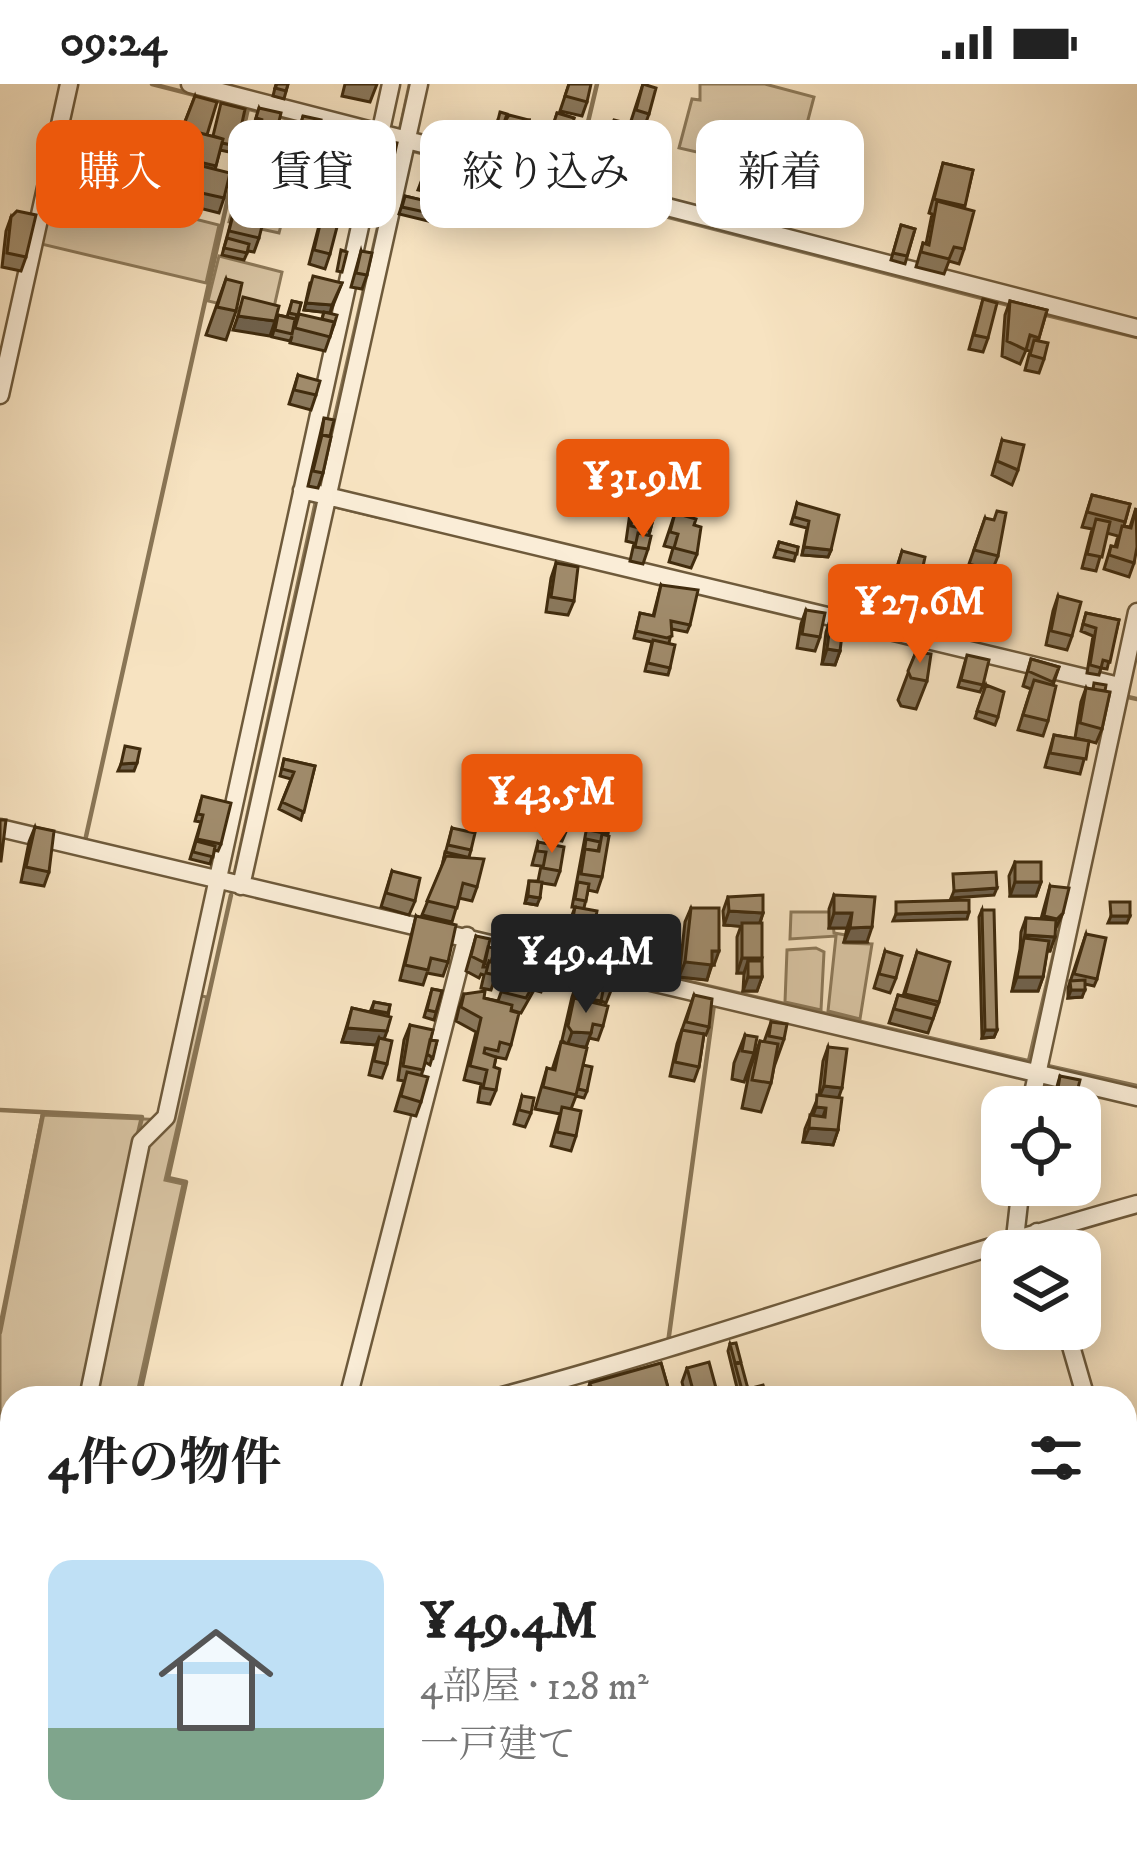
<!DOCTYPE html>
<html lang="ja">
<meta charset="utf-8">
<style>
:root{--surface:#fff;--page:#f2f2f2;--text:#222;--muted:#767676;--accent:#ea580c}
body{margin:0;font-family:"IM FELL DW Pica","Noto Serif JP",serif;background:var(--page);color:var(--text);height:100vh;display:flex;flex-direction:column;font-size:45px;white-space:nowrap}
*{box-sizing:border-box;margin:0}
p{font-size:39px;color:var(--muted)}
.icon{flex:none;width:66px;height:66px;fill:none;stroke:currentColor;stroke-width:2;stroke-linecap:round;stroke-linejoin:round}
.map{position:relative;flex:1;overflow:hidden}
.sheet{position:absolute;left:0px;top:1302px;width:1137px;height:471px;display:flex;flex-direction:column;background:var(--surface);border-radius:36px 36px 0 0;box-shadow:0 6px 30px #0003}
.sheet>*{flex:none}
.hud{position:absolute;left:36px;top:36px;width:1065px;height:108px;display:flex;gap:24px}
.fabs{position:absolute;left:981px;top:1002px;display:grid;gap:24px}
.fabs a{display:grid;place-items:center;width:120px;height:120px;border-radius:24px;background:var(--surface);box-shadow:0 6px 30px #0003;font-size:60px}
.price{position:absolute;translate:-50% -102px;padding:0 27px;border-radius:12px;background:var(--accent);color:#fff;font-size:39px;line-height:78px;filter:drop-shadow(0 3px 6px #0008)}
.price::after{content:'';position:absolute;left:50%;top:72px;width:36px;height:27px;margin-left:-18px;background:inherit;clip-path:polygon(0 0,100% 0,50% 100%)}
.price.active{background:#222;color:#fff}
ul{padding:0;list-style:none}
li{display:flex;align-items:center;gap:36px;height:300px;padding:0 48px}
li span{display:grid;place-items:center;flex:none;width:336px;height:240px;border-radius:24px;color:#555}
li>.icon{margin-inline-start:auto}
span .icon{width:144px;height:144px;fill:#fffc;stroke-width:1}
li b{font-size:51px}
h2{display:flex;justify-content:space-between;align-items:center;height:144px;padding:0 48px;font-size:51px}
.pill{padding:0 42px;border-radius:24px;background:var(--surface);box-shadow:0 6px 30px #0003;font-size:42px;line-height:108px}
.pill.active{background:var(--accent);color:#fff}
.status{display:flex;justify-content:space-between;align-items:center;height:84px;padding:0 60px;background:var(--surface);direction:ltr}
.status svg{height:33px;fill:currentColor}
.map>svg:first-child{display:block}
.green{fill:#d8c4a3;stroke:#8c7858;stroke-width:3}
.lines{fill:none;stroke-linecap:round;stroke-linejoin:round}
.stream{stroke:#897555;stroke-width:4.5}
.street-casing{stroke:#6e5a3b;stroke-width:21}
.street{stroke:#faedd7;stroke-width:16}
.wall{fill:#8a785c;stroke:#412c0e;stroke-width:3}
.shaded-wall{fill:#70614b;stroke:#412c0e;stroke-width:3}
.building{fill:#a08b6b;stroke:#412c0e;stroke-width:3}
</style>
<div class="status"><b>09:24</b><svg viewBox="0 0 49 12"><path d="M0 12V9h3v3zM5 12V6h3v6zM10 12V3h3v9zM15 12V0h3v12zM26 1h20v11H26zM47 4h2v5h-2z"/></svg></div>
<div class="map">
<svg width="1137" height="1771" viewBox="0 0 1137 1771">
<rect width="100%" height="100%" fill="#f7e3c1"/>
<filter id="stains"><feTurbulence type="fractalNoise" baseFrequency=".00167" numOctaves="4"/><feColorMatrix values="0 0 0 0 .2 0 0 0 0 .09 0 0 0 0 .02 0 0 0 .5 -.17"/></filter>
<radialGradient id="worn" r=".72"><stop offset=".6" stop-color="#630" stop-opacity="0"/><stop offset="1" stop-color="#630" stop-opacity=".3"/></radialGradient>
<path class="green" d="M700,0H765L814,13L804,51L749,40L740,78L679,64L692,15L700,16Z
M52,99L219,141L206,199L37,159Z
M239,102L288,114L279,149L229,138Z
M219,172L282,188L272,232L208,217Z
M791,828H832L834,849L846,851L845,859L872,860L860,935L828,927L836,852L790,855Z
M816,864L824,868L821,926L785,918L787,866Z
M195,911L207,913L165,1096L183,1100L136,1314H12V1436L0,1439V1240L42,1031L169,1036Z"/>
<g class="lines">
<path class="stream" d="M152,0L261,28
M278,32L302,38
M319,42L343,48
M399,51L410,0
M414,67L1009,221
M575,93L597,0
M1043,230L1137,253
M330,355L386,109
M338,423L383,434
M1128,613L1137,615
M85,757L248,24
M235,789L317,413
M617,881L1032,978
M1029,977L1063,831
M1043,981L1137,1002
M0,1026L142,1033L138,1050
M0,1248L43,1030
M668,1259L714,920
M535,1311L713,1258
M139,1314L186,1098L168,1094L231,811
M476,1314L491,1310
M1132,1490L1137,1508
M0,1674L12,1672
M1125,1747L1137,1746
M200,1761L209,1771
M361,1761L371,1771
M828,1761L830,1771
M1010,1771L1056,1761"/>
<g class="street-casing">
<path id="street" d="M190,0L1137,244
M0,311L69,0
M302,406L1119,602
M0,744L1137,1013
M241,802L419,0
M1030,1023L1137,528
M1037,1148L1043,1167
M1015,1154L1021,1101
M1066,1245L1086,1314
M88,1314L141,1058L166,1033L391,0
M348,1314L467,852
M495,1314C711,1256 921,1180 1137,1120
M0,1444L12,1442
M1125,1447L1137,1488"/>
</g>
<use href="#street" class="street"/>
</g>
<path class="wall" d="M276,0H288L284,15L273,12Z
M345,0H377L370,18L342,12Z
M569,0L587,18L582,32L560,27Z
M643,0L649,30L644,44L630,40Z
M195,12L207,51L237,62L234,69L220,66L215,85L224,114L219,129L183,120L195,62L177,58Z
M259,24L274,58L269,73L248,61Z
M557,29L574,34L569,49L582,54L573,79L565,77L561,89L539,84L541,74L546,68Z
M303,32L308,89L303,103L285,98Z
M498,36L504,39L529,36L518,74L503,70L505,63L499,61L495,73L489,71Z
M344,43L348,100L342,114L326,110Z
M790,48L803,52L782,136L768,132L773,114L753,109L757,95L765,97L777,91Z
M387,57L386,109L381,123L371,121Z
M164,60L176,63L169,87L157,84Z
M647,70L654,98L649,113L639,110L642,85Z
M430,74L443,121L440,128L435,127L432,138L399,130L405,112L421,116L423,107L418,106Z
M625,74L631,77L623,101L618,99L615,105L589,98L595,83Z
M943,79L973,86L964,124V165L959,180L949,177L944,190L916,183L923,159L926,160L932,130L929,129Z
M706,82L734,109L729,123L722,122L719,131L700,126L701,97Z
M327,111L330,170L325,185L309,180Z
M234,127L259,154L254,168L248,167L244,176L222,171Z
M11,133L26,173L21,187L2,183L6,147Z
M901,141L915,145L905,180L891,176Z
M361,167L367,191L362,205L351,203Z
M226,195L236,227L226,256L206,251Z
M310,199H342L330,229L334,241L325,267L290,259L292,252L290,257L272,253L278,231L287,233L292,217L301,219L293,244L322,235L324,228L304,226Z
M983,215L988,254L983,268L969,265Z
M1010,217L1047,226L1038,257L1044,275L1039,289L1025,286L1030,267L1026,266L1020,280L1002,272L1005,231Z
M298,291L316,311L311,326L289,320Z
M324,334L323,389L318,404L308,402Z
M1002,356L1018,386L1012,401L992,391Z
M1092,411L1130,420L1124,442L1130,443L1136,424L1134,479L1129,493L1104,485L1111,462L1115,463L1118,452L1107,449L1096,487L1082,484L1092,445L1082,443Z
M635,414L657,420L649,451L648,465L643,480L630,477L634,459L626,457L630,429Z
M797,419L831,466L828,473L802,471L807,444L791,440Z
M675,429L697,470L691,484L669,478L673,464L664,462Z
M985,434L998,472L992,487L969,480Z
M779,458L798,463L794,477L774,473Z
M902,467L920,496L914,510L912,533L907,547L881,541L896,501L892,499Z
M556,479L574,517L568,531L546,528L551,494Z
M847,487L862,516L857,531L838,526L841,501Z
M661,501L690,541L687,548L672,545L669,559L670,584L668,591L645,587L652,558L634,554L640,529L653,532Z
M932,503L944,538L939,552L919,547Z
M1058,512L1072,552L1067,566L1046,561L1053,527Z
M806,526L820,553L815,567L797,564L801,540Z
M1086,529L1119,536L1107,585L1101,584L1099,591L1087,589L1093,552L1081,547Z
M831,533L840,567L835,581L822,580L826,548Z
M916,568L927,597L916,625L901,622L898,616Z
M1031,575L1059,583L1053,601L1048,637L1043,652L1018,646L1031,605L1023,602Z
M965,578L983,601L980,608L958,603Z
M986,601L998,633L995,641L975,634Z
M1086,604L1102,645L1096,659L1089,657L1080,690L1045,683L1054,651L1088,657L1075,654L1081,618Z
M284,675L315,682L301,736L279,725L291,695L280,692Z
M554,712L568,743L562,757L544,754L549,727Z
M200,719L221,760L218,767L214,766L210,780L190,775L201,738L195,737Z
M593,722L607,751L602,793L597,808L588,806L584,824L593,848L588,862L566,859L570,837L575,823H572L588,737Z
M35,743L49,788L44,802L21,798L29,758Z
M452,744L471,766L469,773L477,803L472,817L459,814L452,838L422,831L441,785Z
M538,758L560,787L555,801L542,799L537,821L525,819L529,797H538L541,782L532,781Z
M1015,778L1041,798L1036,812H1010L1009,792Z
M392,787L415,817L409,831L381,823Z
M1050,802L1063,829L1055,846L1050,867H1047L1043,893L1038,907H1012L1020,865L1021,848L1026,834L1041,835Z
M834,811L867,858H844L847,844H829V825Z
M728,813L763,829L760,839L762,893L757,907H743L744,889H737V853L741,842L724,841L723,827Z
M691,824L714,881H712L707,896L679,893L685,838Z
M982,826L997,946L994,953L982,954L979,833Z
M416,832L448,878L443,892L427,889L423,901L400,896Z
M535,838L553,842L548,859L530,855Z
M672,841L680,868L675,883H668L667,856Z
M612,844L633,864L628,878L604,873Z
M1086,850L1097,895L1094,902L1085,900L1082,913L1068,914V904Z
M476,852L488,863L496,891L491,906L481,904L484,891L481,890L479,894L466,887Z
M518,856L544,877L547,893L541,908L534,906L521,929L511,926V961L506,975L496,973L494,983L496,1006L490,1020L478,1018L481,1000L464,996L476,948L456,937L459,924L464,910L498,917L506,894L509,895L513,871Z
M885,867L896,894L890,909L874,904Z
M917,868L939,918L928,949L889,939L898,911L903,912Z
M593,878L612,904L606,919L601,917L600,920L603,942L598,956L589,954L586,963L583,981L587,1007L584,1014L576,1012L571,1025L576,1052L571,1067L551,1062L560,1030L535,1025L547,984L552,986L561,958H564L562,956L572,913L577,899L586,900Z
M432,905L442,907L434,936L424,933Z
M694,911L709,943L706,951L704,950L699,983L694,997L670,992L677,960Z
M374,918L390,921L384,956L387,980L382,994L369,991L376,961L342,958L352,924L370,928Z
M771,938L784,955L774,983L771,999L761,1028L742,1024L750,985L760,957L764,958Z
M410,941L430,956L437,957L430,981L425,978L421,992V1018L416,1032L395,1027L404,997L398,996L404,956Z
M745,951L754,969L744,998L732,995L734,979Z
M828,963L839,1013L838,1046L833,1061L803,1058L805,1045L819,1011L823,977Z
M1060,992L1077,1008L1074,1023H1051Z
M522,1012L531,1029L525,1043L514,1040Z
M730,1260L748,1305L767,1314H724L725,1311L738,1308L728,1267Z
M661,1279L671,1314H589L587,1307L590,1299Z
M687,1284L716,1304L712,1314H686L682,1298Z
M12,1368V1413L11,1415L0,1412V1401Z
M1137,1510V1733L1129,1735L1128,1731L1125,1735V1527L1131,1512Z"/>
<path class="shaded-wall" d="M764,70L775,72L772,79L761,77Z
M306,219L332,221L330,229L304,226Z
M238,232L275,237L270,252L233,246Z
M804,463L831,466L828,473L802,471Z
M827,565L840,567L835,581L822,580Z
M137,679L134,687H118L121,680Z
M1015,798H1041L1036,812H1010Z
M997,804L994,811L951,814L954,807Z
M528,812L540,814L537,821L525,819Z
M729,827L763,829L758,844L724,841Z
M969,828L967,835L893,837L896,830Z
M834,829H852L847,844H829Z
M1111,832H1130L1127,839H1108Z
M872,843L867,858H844L850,844Z
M1025,851L1055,853L1050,867L1022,866Z
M712,867H719L714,881H711L707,896L679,893L685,878Z
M673,868H680L675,883H668Z
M742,874H762L756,889L748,877L744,889H737Z
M748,893H762L757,907H743Z
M1017,893H1043L1038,907H1012Z
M1071,906H1085L1082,913L1068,914Z
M347,944L387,947L382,961L379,954L376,961L342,958Z
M985,946H997L994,953L982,954Z
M572,948L591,949L586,963L567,962Z
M824,1002L842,1004L837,1018L818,1016Z
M816,1023L826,1024L821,1038L811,1037Z
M809,1044L838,1046L833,1061L803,1058Z
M716,1304L712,1314H693L694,1310Z
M646,1307L643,1314H625Z
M1137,1713V1733L1129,1735Z"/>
<path class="building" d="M277,0H288L286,7L275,4Z
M569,0H591L587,18L565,12Z
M643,0L656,4L649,30L636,26Z
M195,12L217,18L207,51L200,49L197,55L180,51Z
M221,19L245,25L237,62L222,59L223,55L213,52Z
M259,24L281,29L274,58L253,47L255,37L263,36L256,34Z
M500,28L507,30L504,39L509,31L529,36L521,67L506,63L508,56L501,54L498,65L491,64Z
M557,29L574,34L572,43L554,38Z
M303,32L321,36L308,89L290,84Z
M614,36L637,42L625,74L631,77L628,86L622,84L621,90L595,83Z
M344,43L361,47L348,100L331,96Z
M554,43L582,54L576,72L547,64Z
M790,48L803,52L799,64L787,61Z
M200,49L223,55L216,82L195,77Z
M768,54L775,60V72L764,70Z
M387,57L397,59L386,109L376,106Z
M164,60L176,63L172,79L160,76Z
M785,63L799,67L792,91L779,88Z
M544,67L566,73L564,82L541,76Z
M647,70L660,75L654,98L644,96Z
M430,74L453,80L443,121L437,120L434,130L402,123L405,112L422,116L426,100L421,99Z
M943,79L973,86L965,122L934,115Z
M194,80L230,89L224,114L188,106Z
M706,82L741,83L734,109L727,107L724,117L705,112Z
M768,88L794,95L785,129L771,125L775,107L756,102L757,95L766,97Z
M327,111L344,116L330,170L314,166Z
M937,117L974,127L964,165L954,163L949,175L921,168L923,159L929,161Z
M17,127L36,131L26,173L7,169L11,133Z
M234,127L264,134L259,154L229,147Z
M901,141L915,145L907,172L893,169Z
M227,154L249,160L247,169L224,164Z
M341,166L347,168L342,188L337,187Z
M361,167L372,169L367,191L356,189Z
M313,192L342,199L332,221L306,219Z
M226,195L242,199L236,227L217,223Z
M243,213L279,222L275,237L238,232Z
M983,215L997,219L988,254L974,251Z
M292,217L301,219L298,231L289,229Z
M1010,217L1047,226L1039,254L1030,251L1026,266L1007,257Z
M324,228L337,231L334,241V238L322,235Z
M299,230L334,238L330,253L295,244Z
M278,231L295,235L292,250L275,246Z
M1034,256L1048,259L1044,275L1030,271Z
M298,291L320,297L316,311L294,306Z
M324,334L334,336L330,352L322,351L321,355Z
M322,351L331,353L323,389L313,387Z
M1002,356L1024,361L1018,386L997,377Z
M1092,411L1130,420L1125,438L1087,428Z
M635,414L657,420L650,447L631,442Z
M797,419L839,431L831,466L804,463L809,437L794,433Z
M1136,424L1137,463L1134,479L1109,471L1111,462L1117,463L1122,442L1131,444Z
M997,427L1006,429L998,472L974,466L985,434L994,436Z
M675,429L696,435L694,441L701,443L697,470L674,464L678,450L670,448Z
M1096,435L1110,438L1102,473L1087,470Z
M638,449L651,452L648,465L635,463Z
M779,458L798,463L797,470L777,465Z
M902,467L925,473L920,496L897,484Z
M556,479L578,483L574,517L551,513Z
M847,487L868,493L862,516L843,512Z
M899,494L915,498L912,533L887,526Z
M661,501L698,506L690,541L671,537L672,552L667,554L636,547L640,529L654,532Z
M932,503L952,508L944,538L925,533Z
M1058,512L1081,518L1072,552L1051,547Z
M806,526L825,529L820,553L802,550Z
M1086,529L1119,536L1110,578L1103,576L1101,584L1090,581L1096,544L1083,540Z
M831,533L844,535L840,567L827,565Z
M653,556L675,561L670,584L648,579Z
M916,568L931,570L927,597L911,594L908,587Z
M967,571L989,576L983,601L961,596Z
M1031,575L1059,583L1053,598L1028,587Z
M1034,596L1056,602L1048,637L1023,631Z
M1094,599L1106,601L1105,607L1093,605Z
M986,601L1004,608L998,633L977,627Z
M1086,604L1110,608L1102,645L1080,639Z
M1054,651L1089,657L1086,675L1050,669Z
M125,662L140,665L137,679L121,680Z
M284,675L315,682L304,728L282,718L294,688L282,685Z
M202,712L231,719L221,760L197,755L203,731L198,730Z
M554,712L573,716L568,743L549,739Z
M593,722L612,726L608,750L589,746Z
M0,736H6L1,777H0Z
M35,743L54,747L49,788L26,783Z
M452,744L475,749L471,766L448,761Z
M602,750L609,752L602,793L581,790L585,765L599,767Z
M586,755L600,758L598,767L585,765L584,770Z
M196,757L215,762L213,773L193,768Z
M538,758L564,763L560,787L543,784L546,768L537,767Z
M445,768L471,774L446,772L443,778Z
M446,772L484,775L477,803L463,799L457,824L427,817Z
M1015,778H1041V798H1015Z
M392,787L420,794L415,817L386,809Z
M996,788L997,804L954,807L953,790Z
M529,797L542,798L540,814L528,812Z
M578,798L589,800L586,817L575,815Z
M1050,802L1069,804L1063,829L1057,835L1044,832Z
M763,811V829L729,827L728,813Z
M834,811L875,813L872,843L850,844L852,829H834Z
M969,816V828L896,830V818Z
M1110,818H1130V832H1111Z
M575,823L597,827L593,848L571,844Z
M691,824H719V867H712V881L685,878Z
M982,826H994L997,946H985Z
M416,832L456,841L448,878L431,874L428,886L405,881Z
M1026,834L1056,836L1055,853L1025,851Z
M535,838L553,842L550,851L533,847Z
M742,839H762V874H742Z
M672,841H679L680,868H673Z
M612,844L636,850L633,864L609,858Z
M1086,850L1106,854L1097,895L1074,890Z
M476,852L490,855L485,879L471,872Z
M1024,854L1049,857L1043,893H1017Z
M518,856L547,864L544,877L550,878L547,893L539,891L526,914L502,908L506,894L512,896Z
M488,863L495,864L491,878L489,877L487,883H483Z
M885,867L902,872L896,894L879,890Z
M917,868L950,878L939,918L905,910Z
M489,877L499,879L496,891L486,889Z
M748,877H762V893H748Z
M593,878L616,881L612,904L604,902L601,917L574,912L577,899L588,901Z
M1085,896V906H1071L1070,897Z
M432,905L442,907L436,928L427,926Z
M485,907L484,914L512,921L511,927L519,929L511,961L500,958L498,967L485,964L484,969L496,973L494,983L500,985L496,1006L483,1004L487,986L470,982L481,934L461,923L464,910Z
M694,911L712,915L709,943L686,938Z
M898,911L937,921L933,935L894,925Z
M574,914L608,922L603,942L593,940L591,949L572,948L568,942Z
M374,918L390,921L388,929L372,926Z
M352,924L391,933L387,947L347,944Z
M771,938L787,940L784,955L769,952Z
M410,941L433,946L423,986L403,982Z
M682,946L704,950L699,983L675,978Z
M745,951L757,953L754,969L742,967Z
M379,954L392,957L387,980L374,977Z
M430,956L437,957L433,974L427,970Z
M760,957L778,960L771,999L752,996Z
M561,958L587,964L576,1011L543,1003L547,984L555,986Z
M828,963L847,965L842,1004L824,1002Z
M583,981L592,983L587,1007L578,1005Z
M407,988L428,993L421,1018L401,1012Z
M1060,992L1080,996L1077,1008L1058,1004Z
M1056,1010L1075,1018L1074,1023H1052Z
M817,1011L842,1014L838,1046L809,1044L810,1031L825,1033L826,1024L816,1023Z
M522,1012L534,1014L531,1029L519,1026Z
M562,1023L581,1027L576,1052L557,1048Z
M736,1259L741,1278L735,1279L730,1260Z
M709,1278L716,1304L694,1310L687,1284Z
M661,1279L671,1314H648L646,1307L625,1314H594L590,1299Z
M741,1279L748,1305L742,1306L735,1280Z
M763,1301L767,1314H726L725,1311Z
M99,1304L113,1307L112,1314H97Z
M1137,1510V1534L1131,1512Z
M1125,1549L1137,1590V1634L1125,1592Z
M1125,1592L1137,1634V1699L1125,1657Z
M1064,1761L1066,1771H1044L1042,1764Z"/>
<rect width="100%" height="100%" filter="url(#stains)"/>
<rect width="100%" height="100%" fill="url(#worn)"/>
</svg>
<div class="fabs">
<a><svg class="icon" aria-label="locate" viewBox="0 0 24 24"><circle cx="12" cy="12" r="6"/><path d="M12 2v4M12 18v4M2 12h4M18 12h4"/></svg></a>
<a><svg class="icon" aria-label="layers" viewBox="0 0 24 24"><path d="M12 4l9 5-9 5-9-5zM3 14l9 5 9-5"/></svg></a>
</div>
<b class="price" style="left:643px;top:457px">¥31.9M</b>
<b class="price" style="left:920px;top:582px">¥27.6M</b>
<b class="price" style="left:552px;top:772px">¥43.5M</b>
<b class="price active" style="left:586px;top:932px">¥49.4M</b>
<div class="hud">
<a class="pill active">購入</a>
<a class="pill">賃貸</a>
<a class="pill">絞り込み</a>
<a class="pill">新着</a>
</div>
<section class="sheet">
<h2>4件の物件<svg class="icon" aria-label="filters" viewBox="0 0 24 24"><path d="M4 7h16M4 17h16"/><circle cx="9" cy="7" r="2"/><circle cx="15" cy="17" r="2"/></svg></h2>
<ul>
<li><span style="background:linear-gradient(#bfe0f5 70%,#7fa58c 0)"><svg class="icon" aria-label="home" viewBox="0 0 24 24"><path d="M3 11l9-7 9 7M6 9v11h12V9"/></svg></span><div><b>¥49.4M</b><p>4部屋 · 128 m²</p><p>一戸建て</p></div></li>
</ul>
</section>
</div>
